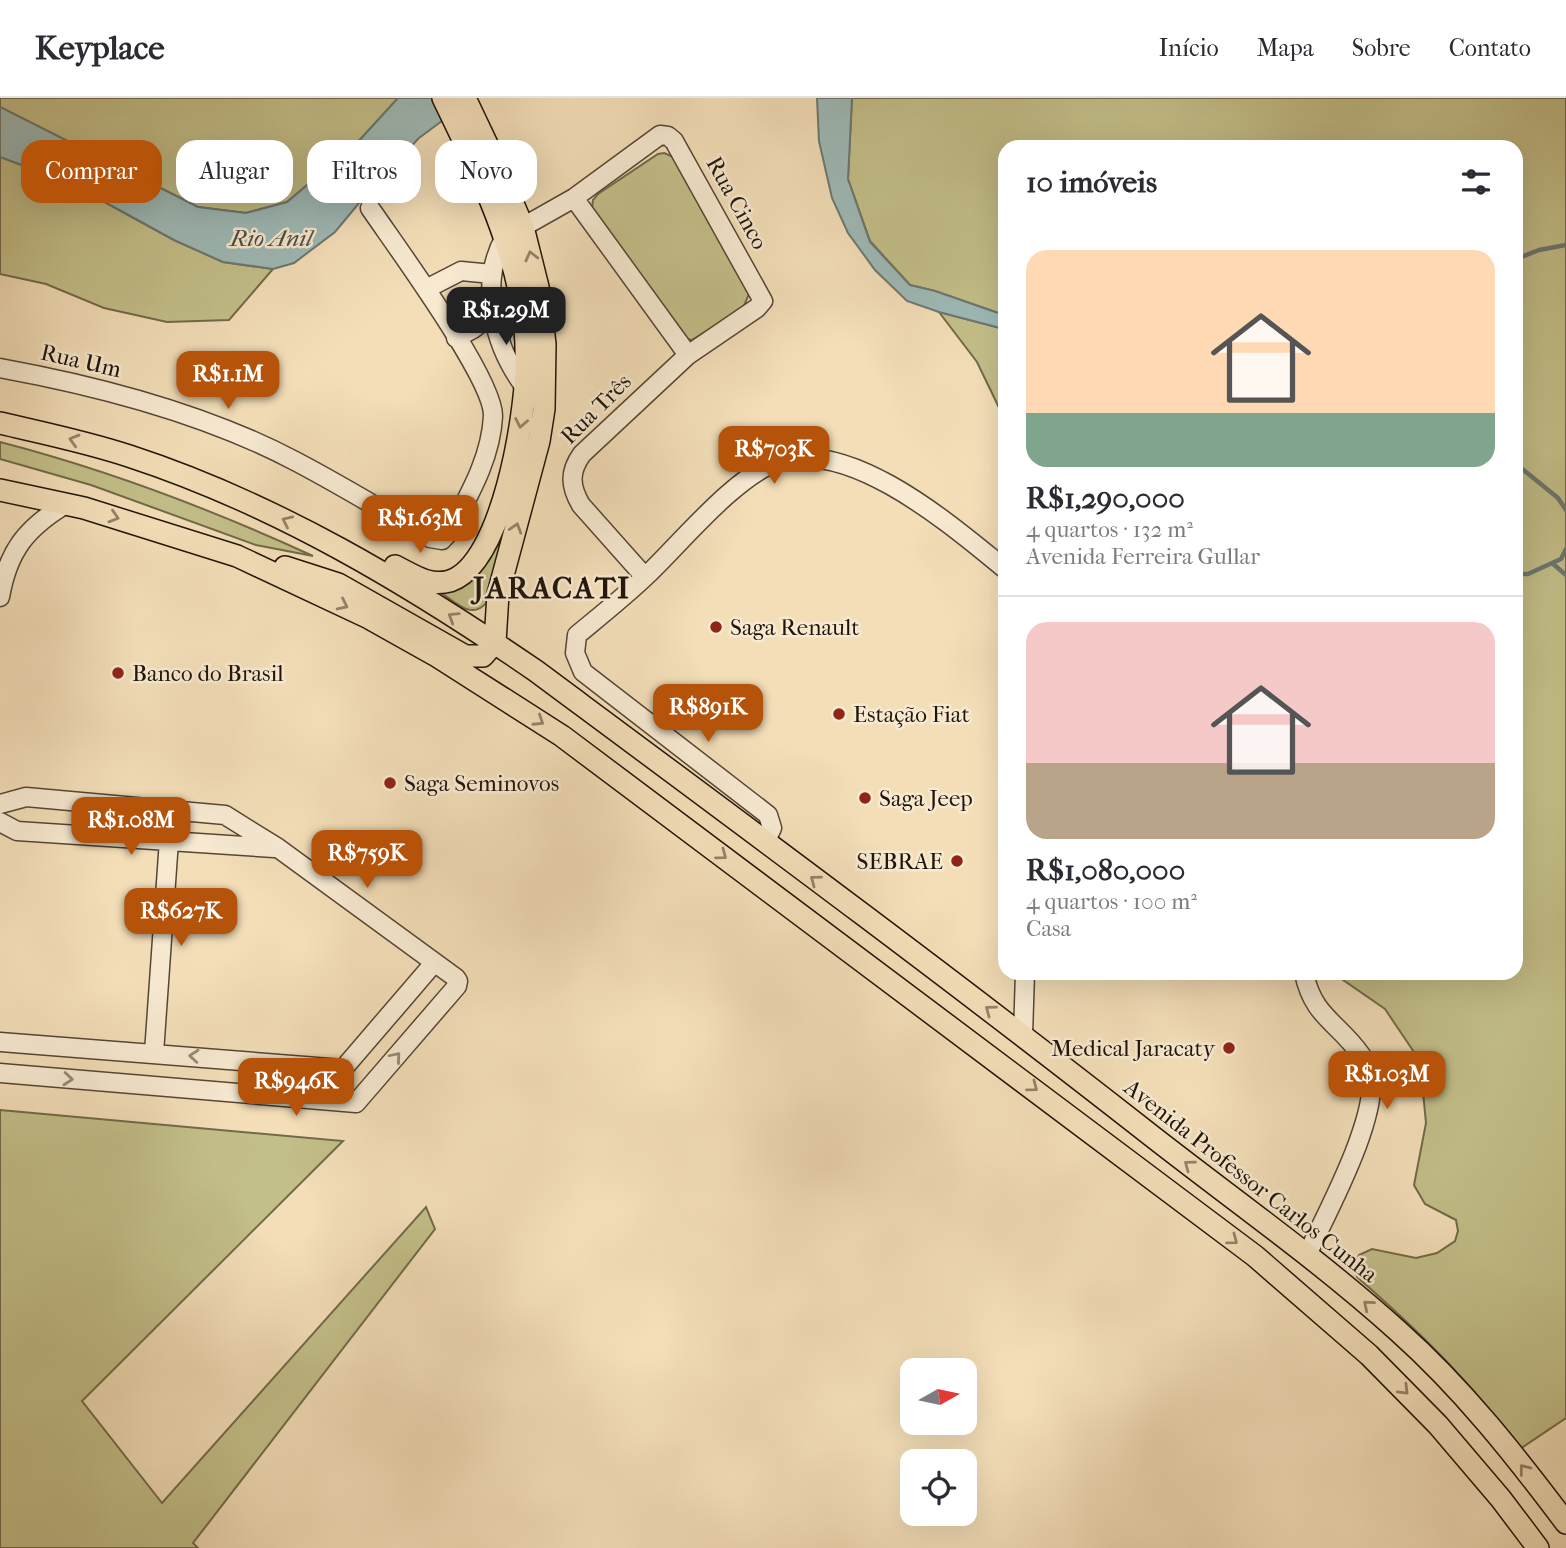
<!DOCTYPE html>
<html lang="pt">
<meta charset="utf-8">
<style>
:root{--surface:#fff;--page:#f7f7f7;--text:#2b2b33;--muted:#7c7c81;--line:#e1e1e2;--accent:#b45309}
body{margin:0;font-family:"IM FELL French Canon",serif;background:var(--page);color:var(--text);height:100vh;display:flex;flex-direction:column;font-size:26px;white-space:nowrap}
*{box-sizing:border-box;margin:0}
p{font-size:23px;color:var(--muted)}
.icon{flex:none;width:38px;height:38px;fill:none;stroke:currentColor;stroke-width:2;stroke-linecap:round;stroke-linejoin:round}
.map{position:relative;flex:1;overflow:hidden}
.sheet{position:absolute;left:998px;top:42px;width:525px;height:840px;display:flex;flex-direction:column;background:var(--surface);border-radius:21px;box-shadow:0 7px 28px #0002}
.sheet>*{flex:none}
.top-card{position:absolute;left:21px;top:42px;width:665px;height:63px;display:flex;gap:14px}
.needle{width:46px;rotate:81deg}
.controls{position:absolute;left:900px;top:1260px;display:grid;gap:14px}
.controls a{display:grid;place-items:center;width:77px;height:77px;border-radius:14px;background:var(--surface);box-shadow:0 7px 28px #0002;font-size:35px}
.price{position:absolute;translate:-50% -60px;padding:0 16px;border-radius:14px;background:var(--accent);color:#fff;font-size:23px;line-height:46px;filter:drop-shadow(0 2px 4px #0008)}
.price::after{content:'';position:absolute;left:50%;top:42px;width:21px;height:16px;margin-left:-10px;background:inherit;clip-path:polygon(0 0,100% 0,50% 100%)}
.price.on{background:#222;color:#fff}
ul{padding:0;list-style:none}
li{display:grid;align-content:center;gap:14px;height:371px;padding:0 28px}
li+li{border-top:2px solid var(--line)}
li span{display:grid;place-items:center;height:217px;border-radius:21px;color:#555}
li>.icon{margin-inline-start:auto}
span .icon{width:126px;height:126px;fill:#fffc;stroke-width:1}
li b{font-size:30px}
h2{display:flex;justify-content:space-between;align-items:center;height:84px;padding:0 28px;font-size:30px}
.chip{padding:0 24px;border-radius:21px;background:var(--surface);box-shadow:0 7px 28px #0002;font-size:24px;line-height:63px}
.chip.on{background:var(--accent);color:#fff}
header{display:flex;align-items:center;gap:42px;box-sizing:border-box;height:98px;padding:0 35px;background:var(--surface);border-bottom:2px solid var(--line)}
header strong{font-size:33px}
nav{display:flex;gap:38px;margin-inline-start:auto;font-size:24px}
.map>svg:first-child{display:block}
.green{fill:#c3bf89;stroke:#726a49;stroke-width:2}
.water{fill:#9ebab7;stroke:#6c7871;stroke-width:2}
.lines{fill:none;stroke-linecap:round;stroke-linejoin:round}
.stream{stroke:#6c7871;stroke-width:4.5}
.minor-casing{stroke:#554635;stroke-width:21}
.major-casing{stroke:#201409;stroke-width:24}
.minor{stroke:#f7ead1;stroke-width:18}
.major{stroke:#f3deb8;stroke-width:21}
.oneway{stroke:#948369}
.oneway2{stroke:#968a77}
.poi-dot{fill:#8f2418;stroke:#f7ead1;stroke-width:2.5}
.labels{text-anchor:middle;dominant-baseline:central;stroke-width:5;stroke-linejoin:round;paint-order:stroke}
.street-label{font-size:23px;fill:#201409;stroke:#f7ead1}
.poi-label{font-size:23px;fill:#201409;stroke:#f7ead1;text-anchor:start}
.water-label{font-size:24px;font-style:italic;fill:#4c4e46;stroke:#f7ead1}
.district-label{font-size:30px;font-weight:bold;letter-spacing:2px;fill:#201409;stroke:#f7ead1}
</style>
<header>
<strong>Keyplace</strong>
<nav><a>Início</a><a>Mapa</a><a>Sobre</a><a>Contato</a></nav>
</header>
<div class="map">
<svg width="1566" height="1450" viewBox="0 0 1566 1450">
<rect width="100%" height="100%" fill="#f3deb8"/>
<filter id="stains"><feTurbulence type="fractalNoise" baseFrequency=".00286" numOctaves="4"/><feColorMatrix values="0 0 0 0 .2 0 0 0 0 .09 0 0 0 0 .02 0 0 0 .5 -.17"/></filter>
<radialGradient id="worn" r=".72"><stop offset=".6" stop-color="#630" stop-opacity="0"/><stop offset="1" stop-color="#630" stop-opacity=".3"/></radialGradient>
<path class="green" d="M0,0H398L357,45L287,104L246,115L198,109L0,9Z
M852,0H1566V1320L1520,1351C1473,1286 1418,1232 1357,1179L1355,1169L1359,1157L1372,1151L1416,1160L1437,1155L1455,1143L1458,1133L1456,1122L1425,1106L1414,1087L1426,1025L1420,963L1385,911L1333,875H1516V49H1004V217L935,193L910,187L870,143L848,81Z
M664,55L676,60L749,196L743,210L692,242L683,240L592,111L593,102L598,96L658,56Z
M0,59L70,85L174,142L223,164L273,171L229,222L167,224L104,210L46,186L0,176Z
M939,214L1004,231V320L977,264Z
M0,344C108,372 213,412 313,458L256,447L91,387L0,361Z
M504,440L487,504C472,523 455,504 440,494C485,485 475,464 504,440Z
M0,1012L343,1043L82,1303L162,1405L426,1109L435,1131L193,1445L198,1450H0Z"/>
<path class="water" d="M398,0H473L419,40L374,87L335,134L294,165L273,171L223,164L174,142L70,85L0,59V9L198,109L246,115L287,104L357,45Z
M817,0H852L848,81L870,144L910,187L935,193L1004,217V231L939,214L907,203L875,172L848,135L832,100L819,43Z"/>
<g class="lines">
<path class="stream" d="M1516,161L1539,152L1566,147
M1516,366L1558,400L1566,412
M1552,465L1561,461L1566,451
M1516,476H1528L1552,465L1566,477"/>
<g class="minor-casing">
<path id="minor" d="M574,100L688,257
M426,191L461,173L492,176
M456,240L473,231L493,215
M0,270C99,288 206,316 295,363C341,387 385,414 430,440L442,442L450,433C469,397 491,360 493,318C494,281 395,147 370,110
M525,289C494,249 478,186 505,139L574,100L660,37L668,38L674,43L763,203L757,210L688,257L582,356C569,374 570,388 581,407L645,479
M0,499C8,453 26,430 66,406
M0,706L26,699L225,717L278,750L456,880L458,883L457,888L356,1005L0,975
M0,724L17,733L274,750
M765,744L772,730L768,717L583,574L575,555L577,537C600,518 624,499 646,478C679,447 735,378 777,364C850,339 952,428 1004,470
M1304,875C1313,919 1338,924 1361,957C1363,961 1367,966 1369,971C1384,1011 1325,1118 1307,1157
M1023,937L1025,875
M0,944L343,971L434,865
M154,955L169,742"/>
</g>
<g class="major-casing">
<path id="major" d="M0,325C43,335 87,344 129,358C276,406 409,486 536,573C738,723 941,873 1139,1028C1225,1096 1316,1159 1398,1233C1462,1290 1515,1357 1566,1425
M0,392L84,410L237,458L369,520L435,557L562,638L1255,1158L1369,1257L1438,1327L1501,1401L1538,1450
M395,468C413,477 429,489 450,483C502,466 525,320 526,271C527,246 525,222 520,197C506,127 474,64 443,0
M285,469L338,486L465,558H483L495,544L498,496L539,343L544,311L545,246L538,189L523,129L493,59L465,0"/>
</g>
<use href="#minor" class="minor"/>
<use href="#major" class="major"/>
</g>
<defs><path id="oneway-chevron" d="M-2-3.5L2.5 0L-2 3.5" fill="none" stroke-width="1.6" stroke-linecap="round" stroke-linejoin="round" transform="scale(1.75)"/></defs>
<g class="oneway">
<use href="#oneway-chevron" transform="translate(531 158) rotate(-104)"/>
<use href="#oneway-chevron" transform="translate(521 325) rotate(101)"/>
<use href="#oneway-chevron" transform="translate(74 342) rotate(-164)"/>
<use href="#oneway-chevron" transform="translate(114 419) rotate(17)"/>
<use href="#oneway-chevron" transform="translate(287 423) rotate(-155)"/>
<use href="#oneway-chevron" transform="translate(516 430) rotate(-73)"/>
<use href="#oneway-chevron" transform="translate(343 507) rotate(26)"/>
<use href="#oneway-chevron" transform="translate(453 519) rotate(-148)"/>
<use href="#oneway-chevron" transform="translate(539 623) rotate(33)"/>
<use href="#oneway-chevron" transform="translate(722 757) rotate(37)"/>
<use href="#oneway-chevron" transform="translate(815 782) rotate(-143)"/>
<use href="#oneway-chevron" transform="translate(990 912) rotate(-143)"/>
<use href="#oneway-chevron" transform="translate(1033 989) rotate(37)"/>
<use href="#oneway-chevron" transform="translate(1189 1067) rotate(-143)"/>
<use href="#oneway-chevron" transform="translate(1233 1142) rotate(37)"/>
<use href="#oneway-chevron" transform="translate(1368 1207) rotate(-140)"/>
<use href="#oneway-chevron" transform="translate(1404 1292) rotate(45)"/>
<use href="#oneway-chevron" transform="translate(1524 1371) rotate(-128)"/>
</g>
<g class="oneway2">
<use href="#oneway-chevron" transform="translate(194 958) rotate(-175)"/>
<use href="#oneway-chevron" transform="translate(396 959) rotate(-50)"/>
<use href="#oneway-chevron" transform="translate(68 981) rotate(5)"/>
</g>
<g class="poi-dot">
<circle cx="716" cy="529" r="7"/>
<circle cx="118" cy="575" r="7"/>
<circle cx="839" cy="616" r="7"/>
<circle cx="390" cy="685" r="7"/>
<circle cx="865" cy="700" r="7"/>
<circle cx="957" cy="763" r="7"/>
<circle cx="1229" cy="950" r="7"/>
</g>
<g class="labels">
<g class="street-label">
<text transform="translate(737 105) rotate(61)">Rua Cinco</text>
<text transform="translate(81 263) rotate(13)">Rua Um</text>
<text transform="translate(596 311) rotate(-45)">Rua Três</text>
<text transform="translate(1251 1083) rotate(38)">Avenida Professor Carlos Cunha</text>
</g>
<g class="poi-label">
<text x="730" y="529">Saga Renault</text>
<text x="132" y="575">Banco do Brasil</text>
<text x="853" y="616">Estação Fiat</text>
<text x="404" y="685">Saga Seminovos</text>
<text x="879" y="700">Saga Jeep</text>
<text x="943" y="763" text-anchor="end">SEBRAE</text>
<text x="1215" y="950" text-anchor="end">Medical Jaracaty</text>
</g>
<g class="water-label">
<text x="271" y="140">Rio Anil</text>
</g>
<g class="district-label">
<text x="552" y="490">JARACATI</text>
</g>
</g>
<rect width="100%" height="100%" filter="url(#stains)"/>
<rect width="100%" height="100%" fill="url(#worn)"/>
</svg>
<div class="controls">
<a><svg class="needle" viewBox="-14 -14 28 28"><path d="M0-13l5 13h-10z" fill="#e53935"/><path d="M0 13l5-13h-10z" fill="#7c7c81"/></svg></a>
<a><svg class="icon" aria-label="locate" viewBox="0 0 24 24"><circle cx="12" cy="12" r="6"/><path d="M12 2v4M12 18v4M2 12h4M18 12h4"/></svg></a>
</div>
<b class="price on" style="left:506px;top:249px">R$1.29M</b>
<b class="price" style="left:228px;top:313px">R$1.1M</b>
<b class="price" style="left:774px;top:388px">R$703K</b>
<b class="price" style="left:420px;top:457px">R$1.63M</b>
<b class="price" style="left:708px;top:646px">R$891K</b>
<b class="price" style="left:131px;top:759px">R$1.08M</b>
<b class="price" style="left:367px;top:792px">R$759K</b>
<b class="price" style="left:181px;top:850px">R$627K</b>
<b class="price" style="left:1387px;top:1013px">R$1.03M</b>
<b class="price" style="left:296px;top:1020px">R$946K</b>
<div class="top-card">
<a class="chip on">Comprar</a>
<a class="chip">Alugar</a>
<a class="chip">Filtros</a>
<a class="chip">Novo</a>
</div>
<section class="sheet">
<h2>10 imóveis<svg class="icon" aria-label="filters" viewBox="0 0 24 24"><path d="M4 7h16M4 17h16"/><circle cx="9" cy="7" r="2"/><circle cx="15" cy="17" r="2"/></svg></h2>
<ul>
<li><span style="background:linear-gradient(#ffd9b3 75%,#7fa58c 0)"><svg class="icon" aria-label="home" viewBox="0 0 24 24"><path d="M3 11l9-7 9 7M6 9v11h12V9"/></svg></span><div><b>R$1,290,000</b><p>4 quartos · 132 m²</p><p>Avenida Ferreira Gullar</p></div></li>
<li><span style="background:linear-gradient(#f6c9c9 65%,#b9a48a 0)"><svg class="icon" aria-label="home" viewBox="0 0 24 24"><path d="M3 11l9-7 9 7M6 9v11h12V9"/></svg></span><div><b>R$1,080,000</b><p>4 quartos · 100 m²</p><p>Casa</p></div></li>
</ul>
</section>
</div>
